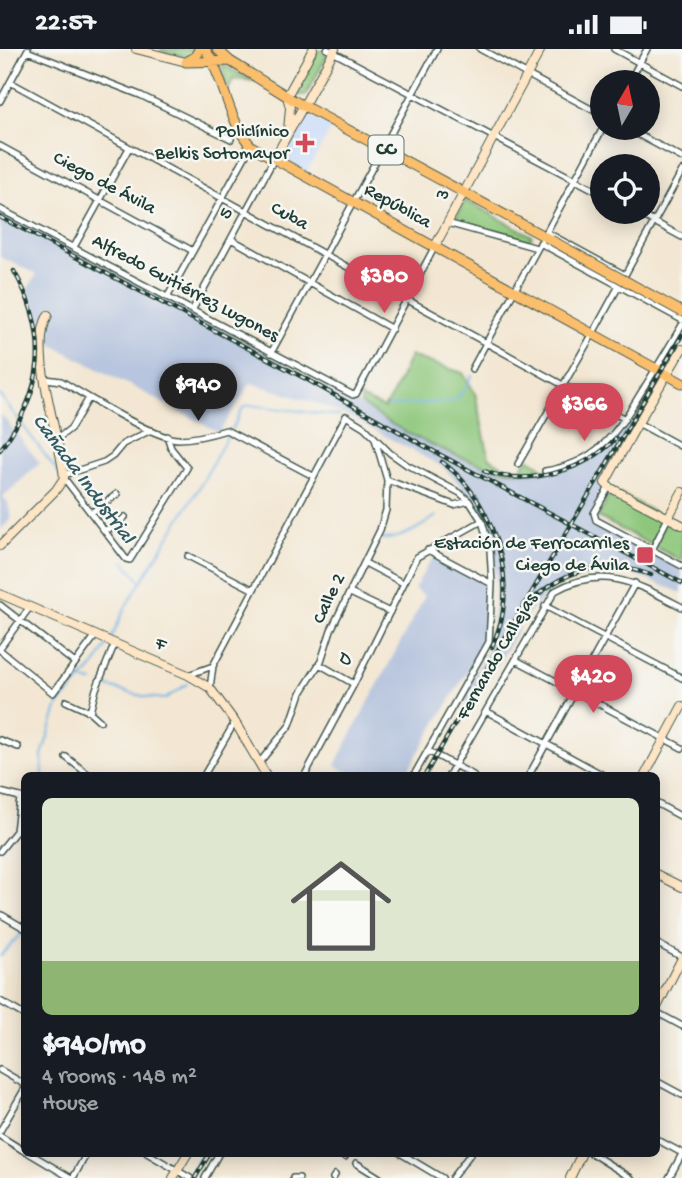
<!DOCTYPE html>
<meta charset="utf-8">
<style>
:root{--surface:#171b24;--page:#20242c;--text:#f1f3f6;--muted:#9ea1a6;--accent:#d1495b}
body{margin:0;font-family:"Gochi Hand",sans-serif;background:var(--page);color:var(--text);height:100vh;display:flex;flex-direction:column;font-size:26px;white-space:nowrap}
*{box-sizing:border-box;margin:0}
p{font-size:23px;color:var(--muted)}
.icon{flex:none;width:38px;height:38px;fill:none;stroke:currentColor;stroke-width:2;stroke-linecap:round;stroke-linejoin:round}
.map{position:relative;flex:1;overflow:hidden}
.panel{position:absolute;left:21px;top:723px;width:639px;height:385px;display:flex;flex-direction:column;background:var(--surface);border-radius:10px;box-shadow:0 4px 18px #0003}
.panel>*{flex:none}
.needle{width:46px;rotate:9deg}
.tools{position:absolute;left:590px;top:21px;display:grid;gap:14px}
.tools a{display:grid;place-items:center;width:70px;height:70px;border-radius:50%;background:var(--surface);box-shadow:0 4px 18px #0003;font-size:35px}
.price{position:absolute;translate:-50% -60px;padding:0 16px;border-radius:24px;background:var(--accent);color:#fff;font-size:23px;line-height:46px;filter:drop-shadow(0 2px 4px #0008)}
.price::after{content:'';position:absolute;left:50%;top:42px;width:21px;height:16px;margin-left:-10px;background:inherit;clip-path:polygon(0 0,100% 0,50% 100%)}
.price.active{background:#222;color:#fff}
ul{padding:0;list-style:none}
li{display:grid;align-content:center;gap:14px;height:371px;padding:0 21px}
li span{display:grid;place-items:center;height:217px;border-radius:10px;color:#555}
li>.icon{margin-inline-start:auto}
span .icon{width:126px;height:126px;fill:#fffc;stroke-width:1}
li b{font-size:30px}
.status{display:flex;justify-content:space-between;align-items:center;height:49px;padding:0 35px;background:var(--surface);direction:ltr}
.status svg{height:19px;fill:currentColor}
.map>svg:first-child{display:block}
.built{fill:#cbdcf9}
.industrial{fill:#b7c5de}
.green{fill:#8ec77b;stroke:#568258;stroke-width:2}
.lines{fill:none;stroke-linecap:round;stroke-linejoin:round}
.stream{stroke:#73b4e7;stroke-width:2}
.street-casing{stroke:#3f564c;stroke-width:8}
.secondary-casing{stroke:#3f564c;stroke-width:10}
.primary-casing{stroke:#3f564c;stroke-width:11}
.street{stroke:#fff;stroke-width:5}
.secondary{stroke:#fde5c5;stroke-width:8}
.primary{stroke:#fabe6d;stroke-width:9}
.rail-casing{stroke:#1f3d34;stroke-width:4.5}
.rail{stroke:#f6f6f2;stroke-width:2;stroke-dasharray:5;stroke-linecap:butt}
.primary-bridge-casing{stroke:#3f564c;stroke-width:11;stroke-linecap:butt}
.primary-bridge{stroke:#fabe6d;stroke-width:9}
.poi-dot{fill:#d1495b;stroke:#f6f6f2;stroke-width:2.5}
.labels{text-anchor:middle;dominant-baseline:central;stroke-width:5;stroke-linejoin:round;paint-order:stroke}
.shield{fill:#f6f6f2;stroke:#60746d;stroke-width:2}
.shield-label{font-size:18px;font-weight:bold;fill:#1f3d34}
.poi-label{font-size:19px;fill:#1f3d34;stroke:#f6f6f2;text-anchor:end}
.street-label{font-size:19px;fill:#1f3d34;stroke:#f6f6f2}
.water-label{font-size:21px;font-style:italic;fill:#345b61;stroke:#f6f6f2}
</style>
<div class="status"><b>22:57</b><svg viewBox="0 0 49 12"><path d="M0 12V9h3v3zM5 12V6h3v6zM10 12V3h3v9zM15 12V0h3v12zM26 1h20v11H26zM47 4h2v5h-2z"/></svg></div>
<div class="map">
<svg width="682" height="1129" viewBox="0 0 682 1129">
<rect width="100%" height="100%" fill="#f6f6f2"/>
<filter id="ink" filterUnits="userSpaceOnUse"><feTurbulence type="fractalNoise" baseFrequency=".0143" numOctaves="2"/><feDisplacementMap in="SourceGraphic" scale="14" xChannelSelector="R" yChannelSelector="G"/><feConvolveMatrix kernelMatrix="1 2 1 2 8 2 1 2 1" color-interpolation-filters="sRGB"/></filter>
<filter id="wash" filterUnits="userSpaceOnUse"><feTurbulence type="fractalNoise" baseFrequency=".00686" numOctaves="4" result="noise"/><feDisplacementMap in="SourceGraphic" scale="28" xChannelSelector="R" yChannelSelector="G"/><feGaussianBlur stdDeviation="1.57" result="paint"/><feColorMatrix in="noise" values="0 0 0 0 0 0 0 0 0 0 0 0 0 0 0 0 0 1.4 0 .05"/><feComposite in="paint" operator="in"/></filter>
<g filter="url(#wash)">
<rect width="100%" height="100%" fill="#f3e7d3"/>
<path class="built" d="M305,64L332,78L306,124L280,110Z"/>
<path class="industrial" d="M0,162L197,266L441,401L473,414L505,423L536,424L566,418L597,406L628,372L633,375L591,466L592,471L682,519V544L635,526L616,523L589,525L569,530L554,539L527,565L473,657L462,650L491,594L496,533L493,501L486,473L465,441L443,418L348,367L318,355L251,334L219,383L47,293L27,241L37,225L0,208Z
M0,364L40,414L3,448L8,453L11,470L0,481Z
M436,508L484,533L488,538L486,591L405,726H351L335,716L425,547L414,540L431,511Z"/>
<path class="green" d="M161,0H196L189,8L160,2Z
M321,1L326,4V9L306,46H298L296,38L315,3Z
M221,15L253,32L233,30L228,42Z
M465,151L532,187L529,192L455,171Z
M410,307L463,324L475,344L489,408L507,420L522,419L528,409L539,416L545,422C494,432 402,385 361,355V349L384,359L393,345Z
M612,441L682,478V512L598,468Z"/>
<g class="lines">
<path class="stream" d="M0,346L60,426
M388,357L454,352L464,342L472,327
M232,380L243,359L250,356L340,367
M382,490C402,490 420,479 436,467
M124,512L140,532
M111,590L126,557L202,434L228,386
M81,631L93,633
M101,636L146,648L165,650L187,635
M43,726L42,706L58,656L95,616L108,595
M0,907L24,882
M190,1124L202,1104"/>
</g>
</g>
<g filter="url(#ink)">
<g class="lines">
<g class="street-casing">
<path id="street" d="M327,0L602,145
M480,0L602,66
M614,0L682,37
M27,2L140,46L231,90
M10,33L625,370
M629,33L647,0
M0,52L28,0
M626,79L682,109
M0,97L193,202
M0,160L353,346L356,345L434,199
M636,163L682,188
M447,174L537,199
M546,183L625,226
M231,190L392,280
M540,194L682,271
M74,198L129,99
M168,247L251,97
M193,260L274,110
M271,304L437,0
M472,320L603,79
M46,330L61,332C83,345 155,390 178,390C194,390 210,386 226,381L313,427
M638,374L682,398
M56,391L71,379L89,349
M518,415L592,286L682,122
M545,422C597,414 616,385 642,342C656,320 669,298 682,276
M64,426L104,413L113,407L123,395L151,381
M64,429L126,510L130,511L187,419L171,399L167,387
M387,431L454,456L469,452
M609,438L594,464L596,471L682,517
M91,464L117,445
M104,481L113,479L125,468
M428,501L492,535
M652,501L668,469
M188,507L252,540
M365,514L403,534
M350,544L390,563
M0,556L75,614
M545,557L682,629
M0,599L30,558
M0,601L53,644L96,586
M516,611L682,699
M319,615L354,635
M188,626L213,617
M210,639L213,617L346,367L364,378L390,404L407,416L460,444L469,452L482,472L490,501L492,535L489,593L414,726
M66,652L90,663L100,672
M486,662L603,726
M90,663L96,640L115,594
M0,691L18,698
M428,702L473,726
M66,708L89,726
M259,714L290,676L301,644L321,612L331,581L380,481L386,461L387,431L375,390
M204,726L235,673
M305,726L354,635L417,508L482,472
M449,726L555,542C604,515 637,535 682,558
M529,726L635,534
M0,743L24,749
M656,754L682,768
M0,802L16,782L20,749
M0,865L24,879
M656,894L682,908
M0,952L24,966
M656,963L682,977
M0,1021L24,1035
M656,1032L682,1046
M0,1082L24,1041
M0,1087L24,1102
M656,1090L682,1104
M29,1104L71,1129
M147,1104L190,1129
M339,1104L345,1108
M400,1104L442,1129
M591,1104L631,1129
M356,1114L380,1129
M73,1129L87,1104
M205,1129L219,1104
M293,1129H299
M333,1129L335,1126
M452,1129L471,1104
M669,1129L682,1105"/>
</g>
<g class="secondary-casing">
<path id="secondary" d="M136,0L186,13
M288,81L290,59L287,47L313,0
M274,110L335,0
M434,199L541,0
M682,300L638,374L605,434L609,438L682,476
M668,469L682,443
M0,497L56,441L64,429C60,387 28,302 48,266
M0,545L188,626L210,639L235,673L266,726
M645,726L682,657
M656,825L682,838
M656,960L682,909
M173,1129L188,1104
M570,1129L582,1104"/>
</g>
<g class="primary-casing">
<path id="primary" d="M205,0C225,30 227,70 251,97L682,334
M217,0L230,12L293,51L551,191
M188,12L195,8L199,0
M186,13L230,12"/>
</g>
<use href="#street" class="street"/>
<use href="#secondary" class="secondary"/>
<use href="#primary" class="primary"/>
<g class="rail-casing">
<path id="rail" d="M0,168L306,330L435,403L682,534
M0,401C44,343 51,287 14,222
M442,413C486,445 511,509 503,562C502,574 496,587 492,598
M484,422C527,438 586,422 616,389
M532,551C566,519 607,510 651,526
M425,726L682,286
M195,1129L210,1104"/>
</g>
<use href="#rail" class="rail"/>
<g class="primary-bridge-casing">
<path id="primary-bridge" d="M551,191L682,263"/>
</g>
<use href="#primary-bridge" class="primary-bridge"/>
</g>
</g>
<g class="poi-dot">
<path d="M301.5 83.5h7v7h7v7h-7v7h-7v-7h-7v-7h7z"/>
<rect x="636" y="497" width="18" height="18" rx="3.5"/>
</g>
<g class="labels">
<rect class="shield" x="368.5" y="86.5" width="35" height="29" rx="5"/>
<g class="shield-label">
<text x="386" y="101">CC</text>
</g>
<g class="poi-label">
<text x="289" y="83">Policlínico<tspan x="289" dy="22">Belkis Sotomayor</tspan></text>
<text x="629" y="495">Estación de Ferrocarriles<tspan x="629" dy="22">Ciego de Ávila</tspan></text>
</g>
<g class="street-label">
<text transform="translate(104 135) rotate(28)">Ciego de Ávila</text>
<text transform="translate(444 146) rotate(-62)">3</text>
<text transform="translate(397 158) rotate(29)">República</text>
<text transform="translate(227 165) rotate(-62)">5</text>
<text transform="translate(289 168) rotate(29)">Cuba</text>
<text transform="translate(185 240) rotate(28)">Alfredo Guitiérrez Lugones</text>
<text transform="translate(330 550) rotate(-65)">Calle 2</text>
<text transform="translate(160 596) rotate(24)">F</text>
<text transform="translate(498 608) rotate(-60)">Fernando Callejas</text>
<text transform="translate(345 611) rotate(31)">D</text>
</g>
<g class="water-label">
<text transform="translate(82 431) rotate(53)">Cañada Industrial</text>
</g>
</g>
</svg>
<div class="tools">
<a><svg class="needle" viewBox="-14 -14 28 28"><path d="M0-13l5 13h-10z" fill="#e53935"/><path d="M0 13l5-13h-10z" fill="#9ea1a6"/></svg></a>
<a><svg class="icon" aria-label="locate" viewBox="0 0 24 24"><circle cx="12" cy="12" r="6"/><path d="M12 2v4M12 18v4M2 12h4M18 12h4"/></svg></a>
</div>
<b class="price" style="left:384px;top:266px">$380</b>
<b class="price active" style="left:198px;top:374px">$940</b>
<b class="price" style="left:584px;top:394px">$366</b>
<b class="price" style="left:593px;top:666px">$420</b>
<section class="panel">
<ul>
<li><span style="background:linear-gradient(#dfe7d0 75%,#8fb573 0)"><svg class="icon" aria-label="home" viewBox="0 0 24 24"><path d="M3 11l9-7 9 7M6 9v11h12V9"/></svg></span><div><b>$940/mo</b><p>4 rooms · 148 m²</p><p>House</p></div></li>
</ul>
</section>
</div>
